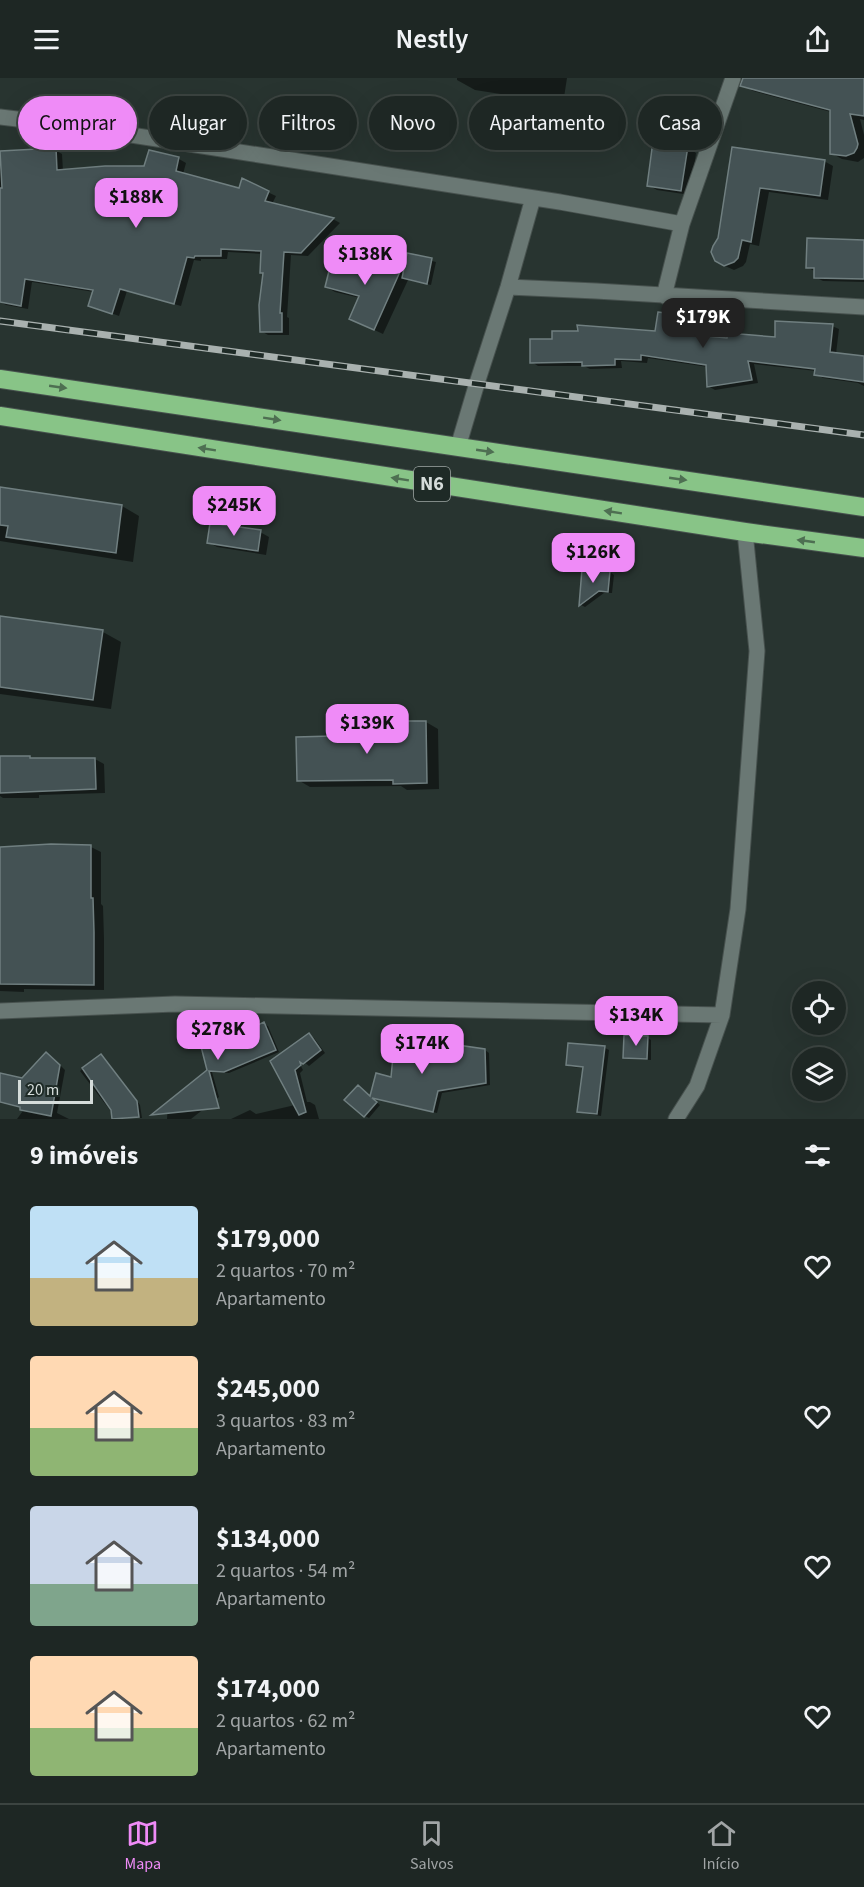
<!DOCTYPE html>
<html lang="pt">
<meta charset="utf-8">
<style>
:root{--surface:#1e2724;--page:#2b3331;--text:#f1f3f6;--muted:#a1a5a6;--line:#3c4441;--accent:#ef8bf7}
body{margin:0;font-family:"Source Sans 3",sans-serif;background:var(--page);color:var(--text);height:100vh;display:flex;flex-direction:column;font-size:22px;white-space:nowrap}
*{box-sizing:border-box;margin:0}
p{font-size:20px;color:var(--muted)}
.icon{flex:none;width:33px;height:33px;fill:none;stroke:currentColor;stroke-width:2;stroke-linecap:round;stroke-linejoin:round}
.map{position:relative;height:1041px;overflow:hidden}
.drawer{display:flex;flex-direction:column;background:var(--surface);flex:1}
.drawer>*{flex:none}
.top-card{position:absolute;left:18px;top:18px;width:828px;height:54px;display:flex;gap:12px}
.buttons{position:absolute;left:792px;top:903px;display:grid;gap:12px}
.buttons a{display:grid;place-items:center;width:54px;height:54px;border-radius:50%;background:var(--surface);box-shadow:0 6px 24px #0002,0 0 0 2px var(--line);font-size:30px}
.scale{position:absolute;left:18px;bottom:15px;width:75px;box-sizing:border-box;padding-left:6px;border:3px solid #d5dcda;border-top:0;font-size:16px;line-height:21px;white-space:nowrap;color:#d5dcda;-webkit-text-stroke:4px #1e2a26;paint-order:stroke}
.price{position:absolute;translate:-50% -51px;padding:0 14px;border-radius:12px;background:var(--accent);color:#111;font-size:20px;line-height:39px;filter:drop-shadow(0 2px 3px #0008)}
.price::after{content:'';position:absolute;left:50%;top:36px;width:18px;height:14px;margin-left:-9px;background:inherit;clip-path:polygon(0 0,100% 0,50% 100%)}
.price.on{background:#222;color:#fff}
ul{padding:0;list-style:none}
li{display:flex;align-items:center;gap:18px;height:150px;padding:0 30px}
li span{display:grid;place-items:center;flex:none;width:168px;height:120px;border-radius:6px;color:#555}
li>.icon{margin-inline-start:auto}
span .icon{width:72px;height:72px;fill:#fffc;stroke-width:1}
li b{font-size:26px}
h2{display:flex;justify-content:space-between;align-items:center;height:72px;padding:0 30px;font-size:26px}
.tag{padding:0 21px;border-radius:27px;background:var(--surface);box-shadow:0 6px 24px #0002,0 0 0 2px var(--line);font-size:21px;line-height:54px}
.tag.on{background:var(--accent);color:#111}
header{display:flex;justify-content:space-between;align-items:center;height:78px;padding:0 30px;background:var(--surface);font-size:27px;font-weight:600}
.tabs{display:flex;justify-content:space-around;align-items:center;height:84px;border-top:2px solid var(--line);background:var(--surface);font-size:16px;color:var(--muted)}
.tabs a{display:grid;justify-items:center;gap:3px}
.tabs .on{color:var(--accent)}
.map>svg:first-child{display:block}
.shadow{fill:#0007}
.building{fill:#445254;stroke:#707f80;stroke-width:1.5}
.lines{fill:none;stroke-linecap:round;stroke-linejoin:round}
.minor-casing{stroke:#47514e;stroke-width:17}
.highway-casing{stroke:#47514e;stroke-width:20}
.minor{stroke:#6a7874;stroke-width:15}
.highway{stroke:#88c487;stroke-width:18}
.rail-casing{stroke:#a9b1af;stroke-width:7}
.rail{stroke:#1e2a26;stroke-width:4.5;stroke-dasharray:14;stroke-linecap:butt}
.oneway{fill:#4e6f52}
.labels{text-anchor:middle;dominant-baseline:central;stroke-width:5;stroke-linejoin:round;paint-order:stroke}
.shield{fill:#1e2a26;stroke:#9ea7a4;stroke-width:1.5}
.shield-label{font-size:20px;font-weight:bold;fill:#d5dcda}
</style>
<header><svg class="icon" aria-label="menu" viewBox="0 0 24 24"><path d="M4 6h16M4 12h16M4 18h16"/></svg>Nestly<svg class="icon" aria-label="share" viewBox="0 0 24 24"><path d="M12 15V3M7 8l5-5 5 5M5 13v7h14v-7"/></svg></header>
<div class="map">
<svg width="864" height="1041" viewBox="0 0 864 1041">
<rect width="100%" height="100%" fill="#283430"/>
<path class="shadow" d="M457,0H567L563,26L475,12L457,2Z
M744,0H864V42L860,41L864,57V80L858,84L842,81L831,75V34L753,13L742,7Z
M687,69L696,75L690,117L657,112L648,107Z
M733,71L824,83L833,88L828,122L769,114L759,168L750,166L746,184L743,188L734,192L725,188L720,160Z
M55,72L62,76L63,93L145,90L150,74L179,81L186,85L183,96L240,112L242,102L276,118L272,126L333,141L340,145L308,178L291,177L287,239L289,240V257H268L261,253L265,196L263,176L228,174L227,181H201V183L194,182L181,228L127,213L119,238L90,227L94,214L32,204L28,231L6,227L0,224V74Z
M859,161L864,162V204L823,203L815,199L816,194L807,189L859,164Z
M409,177L436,184L431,207L408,202L383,256L351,241L360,220L335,214L326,209L375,189L378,180L406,190Z
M687,240L694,243L692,258L729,262L776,261L832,248L839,251L836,276L864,280V308L858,305L823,300L816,296V293L754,286L758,305L715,312L708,308V289L648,280L647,285L621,283L622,290L590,291L584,288H538L532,284L554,262L656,255Z
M3,411L122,428L139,438L133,484L0,463V413Z
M260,454L269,459L266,477L217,469L208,464Z
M584,492L610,494L614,497L612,515H604L585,529L581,527Z
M0,539L103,554L121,564L111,631L0,616Z
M426,644L438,651L439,711L407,712L401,708L310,709L298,702L372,659Z
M0,679H29L34,682L95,681L104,686L105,715L39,717V720H3L0,718Z
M91,769L101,774V826L103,828L104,860V912L24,911V914L0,913V770Z
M223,938L228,941L233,960L263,946L268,948L279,974L229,995L212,994L219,1019L191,1041H167L168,1026L209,993Z
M309,957L314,960L325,975L309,988L295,977L303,992L300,995L307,1024H310L315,1027L319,1041H231L250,1032L256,1036L295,1027L272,984Z
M647,959L651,962V982L628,981L624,979Z
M569,966L605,970L609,972L601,1038L583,1035L579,1033L584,990L571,989L567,987Z
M485,972L489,975L490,1007L442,1015L437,1035L372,1020L380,1027L369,1040L365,1038L362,1011L371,1019Z
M101,977L105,980L140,1027L142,1040H116L80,993Z
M52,979L65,992L57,1035L69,1041H17L25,1030L0,1025V997L23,1001Z"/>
<path class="building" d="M743,0H864V38L850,36L858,66L857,70L854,75L846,78L830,76V32L740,8Z
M653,63L688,68L681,113L647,108Z
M732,69L825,82L820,118L760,110L751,164L742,162L738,180L734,184L724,188L715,183L711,174L713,168L718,160Z
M56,70L57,92L105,88H144L149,72L179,79L176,93L239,110L242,100L269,113L265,123L334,140L301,175L284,174L280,235H282V254H260L259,227L263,195H260L261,173L221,171V178H195L194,180L187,179L174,226L120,211L112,236L88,228L93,212L25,201L21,228L0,224V110H2L0,73Z
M807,160L864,162V201L814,200V190H806Z
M407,175L432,180L427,206L402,200Z
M333,177L374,187L378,178L403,187L374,252L349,241L359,218L325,209Z
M658,234L688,238L685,256L727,260L728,255L775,259V243L833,246L830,274L864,278V304L814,297L815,291L748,283L752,302L707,309L706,287L641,277V282L615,281V287L582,288V284L530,285V261H552V253H578L577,247L655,253Z
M0,409L122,427L116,475L6,459L8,448L0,447Z
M210,445L261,452L258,473L207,465Z
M582,491L610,493L608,514L599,513L579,528Z
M0,538L103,552L93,622L0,609Z
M392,643H426L427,705L393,706V702L297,703L296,659L370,657V646H392Z
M0,678H30V680H95L96,711L0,715Z
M51,766L91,767V820H93L94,854V907L0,906V769Z
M211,936L224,937L230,960L264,944L276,972L224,994L209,993L219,1030L151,1037L207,992L194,941Z
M309,955L321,972L303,986L300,984L301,987L295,992L306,1034L299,1037L270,983Z
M624,957L648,958L647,981L623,980Z
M395,958L485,971L486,1005L438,1013L433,1034L372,1020L377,1024L364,1039L344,1022L358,1007L370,1018L376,995L391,999Z
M568,965L605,968L597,1036L577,1034L583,989L566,987Z
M46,974L60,987L51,1038L20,1032V1029L0,1024V995L22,1000Z
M101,976L137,1023L139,1039L112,1041L111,1032L82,990Z"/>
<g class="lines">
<g class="minor-casing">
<path id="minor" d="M0,39L67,47L560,124L682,146
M508,209L596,213L864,229
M664,218L682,146L733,0
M458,369L477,305L508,209L533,120
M0,933L175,926L722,937
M676,1041L697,1008L722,937L738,831L757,573L745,454"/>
</g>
<g class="highway-casing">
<path id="highway" d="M0,301L864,429
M0,338L745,454L864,470"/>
</g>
<use href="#minor" class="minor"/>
<use href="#highway" class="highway"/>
<g class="rail-casing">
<path id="rail" d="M0,243L864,357"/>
</g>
<use href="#rail" class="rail"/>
</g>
<defs><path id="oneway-solid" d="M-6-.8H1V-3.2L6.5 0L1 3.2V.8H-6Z" transform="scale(1.5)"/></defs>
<g class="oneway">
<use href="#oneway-solid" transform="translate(58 309) rotate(8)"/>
<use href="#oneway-solid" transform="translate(272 341) rotate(9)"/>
<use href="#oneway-solid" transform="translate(207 371) rotate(-171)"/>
<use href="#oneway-solid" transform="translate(485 373) rotate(8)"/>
<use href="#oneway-solid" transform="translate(400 401) rotate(-171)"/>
<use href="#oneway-solid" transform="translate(678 401) rotate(8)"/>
<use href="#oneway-solid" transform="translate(613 434) rotate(-171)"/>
<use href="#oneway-solid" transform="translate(806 463) rotate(-172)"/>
</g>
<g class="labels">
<rect class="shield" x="414" y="389" width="36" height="34" rx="4.5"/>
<g class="shield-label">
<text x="432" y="406">N6</text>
</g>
</g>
</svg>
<div class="buttons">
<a><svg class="icon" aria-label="locate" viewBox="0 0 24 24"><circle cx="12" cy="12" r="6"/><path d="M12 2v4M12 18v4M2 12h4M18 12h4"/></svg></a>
<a><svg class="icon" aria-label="layers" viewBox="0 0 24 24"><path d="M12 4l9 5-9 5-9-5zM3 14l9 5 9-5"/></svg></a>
</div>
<div class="scale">20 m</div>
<b class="price" style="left:136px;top:151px">$188K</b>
<b class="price" style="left:365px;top:208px">$138K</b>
<b class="price on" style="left:703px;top:271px">$179K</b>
<b class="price" style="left:234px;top:459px">$245K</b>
<b class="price" style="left:593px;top:506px">$126K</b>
<b class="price" style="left:367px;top:677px">$139K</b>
<b class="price" style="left:636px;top:969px">$134K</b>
<b class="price" style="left:218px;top:983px">$278K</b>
<b class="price" style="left:422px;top:997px">$174K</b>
<div class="top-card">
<a class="tag on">Comprar</a>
<a class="tag">Alugar</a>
<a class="tag">Filtros</a>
<a class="tag">Novo</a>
<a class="tag">Apartamento</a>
<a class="tag">Casa</a>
</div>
</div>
<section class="drawer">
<h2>9 imóveis<svg class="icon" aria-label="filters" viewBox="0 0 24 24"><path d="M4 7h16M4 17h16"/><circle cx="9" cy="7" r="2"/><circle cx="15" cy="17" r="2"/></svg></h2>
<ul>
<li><span style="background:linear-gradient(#bfe0f5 60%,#c2b280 0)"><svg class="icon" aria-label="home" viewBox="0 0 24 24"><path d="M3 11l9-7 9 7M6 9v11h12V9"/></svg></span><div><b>$179,000</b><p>2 quartos · 70 m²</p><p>Apartamento</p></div><svg class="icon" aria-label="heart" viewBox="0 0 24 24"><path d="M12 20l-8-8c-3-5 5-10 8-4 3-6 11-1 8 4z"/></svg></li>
<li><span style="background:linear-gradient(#ffd9b3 60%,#8fb573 0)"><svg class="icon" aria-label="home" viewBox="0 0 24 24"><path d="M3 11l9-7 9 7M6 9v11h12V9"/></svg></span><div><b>$245,000</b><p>3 quartos · 83 m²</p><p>Apartamento</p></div><svg class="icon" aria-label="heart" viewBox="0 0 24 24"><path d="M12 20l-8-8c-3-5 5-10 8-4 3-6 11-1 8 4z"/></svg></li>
<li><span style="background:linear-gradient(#c9d6e8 65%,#7fa58c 0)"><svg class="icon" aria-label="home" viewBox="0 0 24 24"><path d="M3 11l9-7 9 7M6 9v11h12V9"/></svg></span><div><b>$134,000</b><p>2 quartos · 54 m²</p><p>Apartamento</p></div><svg class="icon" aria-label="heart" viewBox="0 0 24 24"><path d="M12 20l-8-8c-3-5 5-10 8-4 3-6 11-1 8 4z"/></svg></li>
<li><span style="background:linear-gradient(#ffd9b3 60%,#8fb573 0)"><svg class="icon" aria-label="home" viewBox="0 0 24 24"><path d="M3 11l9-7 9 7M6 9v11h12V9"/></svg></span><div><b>$174,000</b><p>2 quartos · 62 m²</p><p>Apartamento</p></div><svg class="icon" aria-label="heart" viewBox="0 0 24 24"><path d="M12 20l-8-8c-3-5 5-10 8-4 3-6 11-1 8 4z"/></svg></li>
</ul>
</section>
<nav class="tabs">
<a class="on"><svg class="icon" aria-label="map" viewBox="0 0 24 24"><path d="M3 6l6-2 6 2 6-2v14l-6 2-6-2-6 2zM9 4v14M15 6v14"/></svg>Mapa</a>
<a><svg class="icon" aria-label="saved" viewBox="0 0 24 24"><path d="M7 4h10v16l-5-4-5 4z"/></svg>Salvos</a>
<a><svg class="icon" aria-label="home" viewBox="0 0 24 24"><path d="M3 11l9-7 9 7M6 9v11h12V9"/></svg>Início</a>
</nav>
